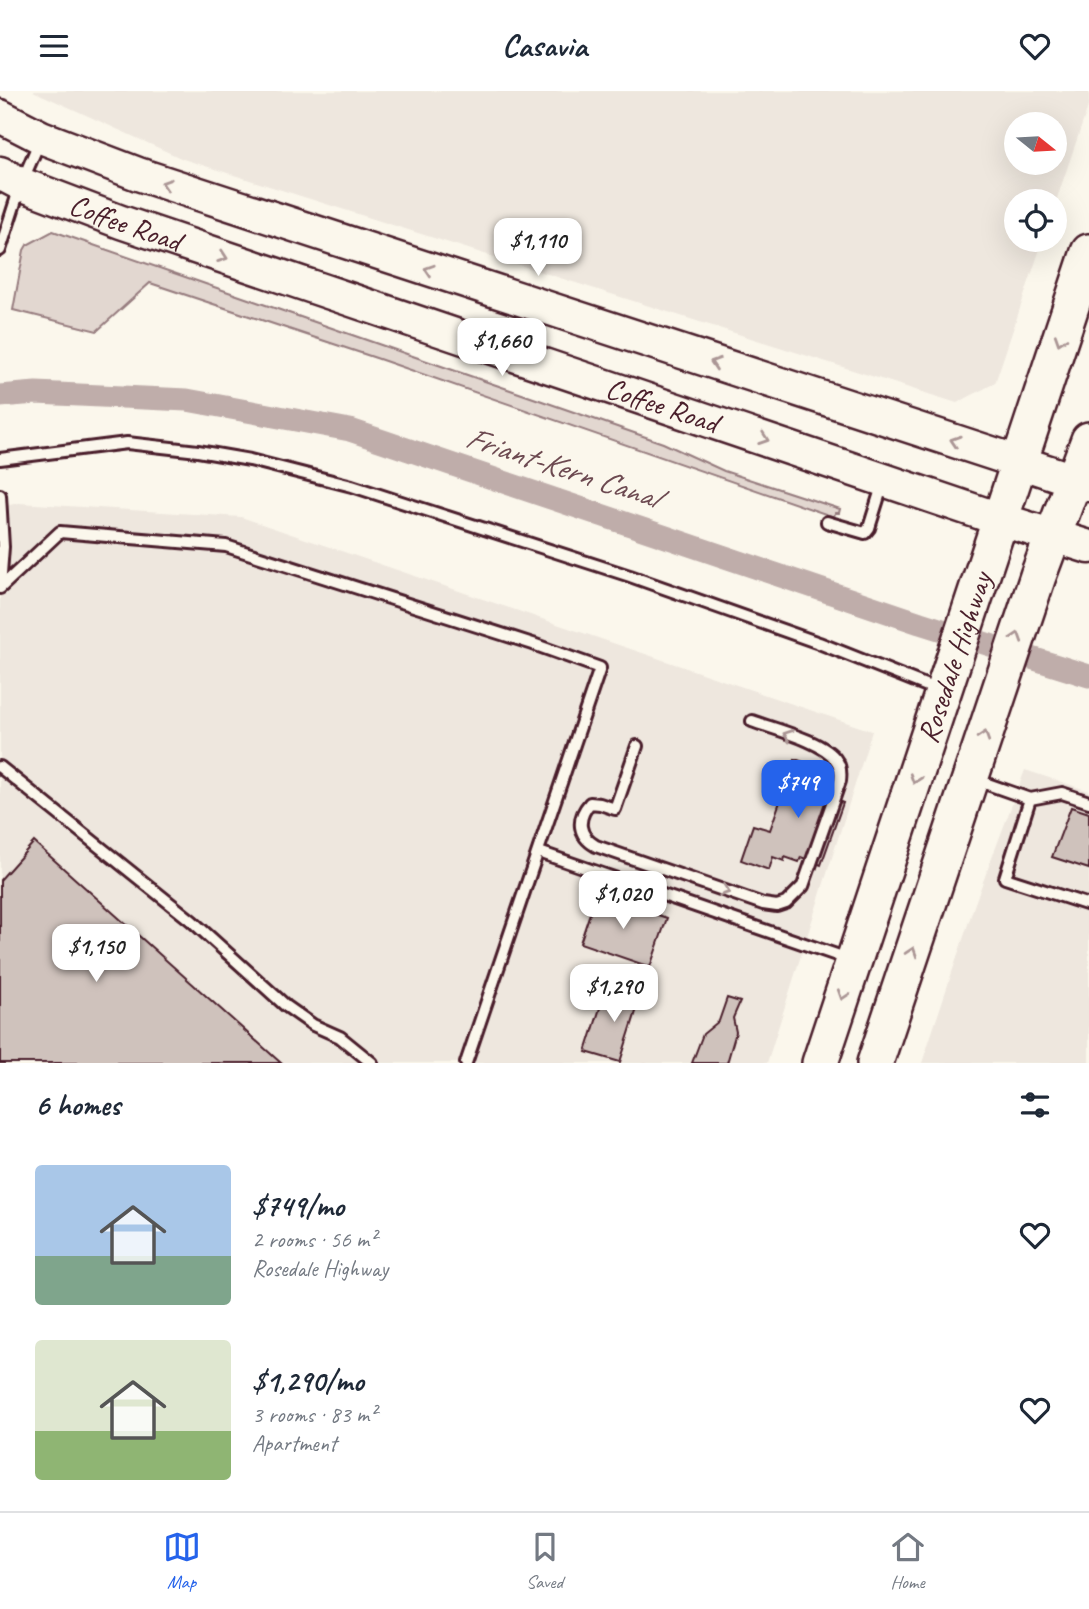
<!DOCTYPE html>
<meta charset="utf-8">
<style>
:root{--surface:#fff;--page:#f6f6f7;--text:#1f2937;--muted:#747a83;--line:#e0e1e3;--accent:#2563eb}
body{margin:0;font-family:Caveat,sans-serif;background:var(--page);color:var(--text);height:100vh;display:flex;flex-direction:column;font-size:26px;white-space:nowrap}
*{box-sizing:border-box;margin:0}
p{font-size:23px;color:var(--muted)}
.icon{flex:none;width:38px;height:38px;fill:none;stroke:currentColor;stroke-width:2;stroke-linecap:round;stroke-linejoin:round}
.map{position:relative;height:972px;overflow:hidden}
.drawer{display:flex;flex-direction:column;background:var(--surface);flex:1}
.drawer>*{flex:none}
.needle{width:46px;rotate:108deg}
.fabs{position:absolute;left:1004px;top:21px;display:grid;gap:14px}
.fabs a{display:grid;place-items:center;width:63px;height:63px;border-radius:50%;background:var(--surface);box-shadow:0 7px 28px #0002;font-size:35px}
.price{position:absolute;translate:-50% -60px;padding:0 16px;border-radius:14px;background:#fff;color:#222;font-size:23px;line-height:46px;filter:drop-shadow(0 2px 4px #0008)}
.price::after{content:'';position:absolute;left:50%;top:42px;width:21px;height:16px;margin-left:-10px;background:inherit;clip-path:polygon(0 0,100% 0,50% 100%)}
.price.current{background:var(--accent);color:#fff}
ul{padding:0;list-style:none}
li{display:flex;align-items:center;gap:21px;height:175px;padding:0 35px}
li span{display:grid;place-items:center;flex:none;width:196px;height:140px;border-radius:7px;color:#555}
li>.icon{margin-inline-start:auto}
span .icon{width:84px;height:84px;fill:#fffc;stroke-width:1}
li b{font-size:30px}
h2{display:flex;justify-content:space-between;align-items:center;height:84px;padding:0 35px;font-size:30px}
header{display:flex;justify-content:space-between;align-items:center;height:91px;padding:0 35px;background:var(--surface);font-size:32px;font-weight:700}
.menu{display:flex;justify-content:space-around;align-items:center;height:98px;border-top:2px solid var(--line);background:var(--surface);font-size:19px;color:var(--muted)}
.menu a{display:grid;justify-items:center;gap:4px}
.menu .current{color:var(--accent)}
.map>svg:first-child{display:block}
.built{fill:#eee7de;fill-rule:evenodd}
.green{fill:#e2d7d0;stroke:#967b7e;stroke-width:2}
.lines{fill:none;stroke-linecap:round;stroke-linejoin:round}
.canal{stroke:#bfadaa;stroke-width:23}
.building{fill:#cfc2bc;stroke:#4a1f2b;stroke-width:2}
.service-casing{stroke:#4a1f2b;stroke-width:16}
.secondary-casing{stroke:#4a1f2b;stroke-width:37}
.primary-casing{stroke:#4a1f2b;stroke-width:40}
.service{stroke:#fbf7ec;stroke-width:10}
.secondary{stroke:#fbf7ec;stroke-width:32}
.primary{stroke:#fbf7ec;stroke-width:35}
.oneway{stroke:#ab9695}
.labels{text-anchor:middle;dominant-baseline:central;stroke-width:6;stroke-linejoin:round;paint-order:stroke}
.street-label{font-size:30px;fill:#4a1f2b;stroke:#fbf7ec}
.water-label{font-size:32px;font-style:italic;fill:#6d4a51;stroke:#fbf7ec}
</style>
<header><svg class="icon" aria-label="menu" viewBox="0 0 24 24"><path d="M4 6h16M4 12h16M4 18h16"/></svg>Casavia<svg class="icon" aria-label="heart" viewBox="0 0 24 24"><path d="M12 20l-8-8c-3-5 5-10 8-4 3-6 11-1 8 4z"/></svg></header>
<div class="map">
<svg width="1089" height="972" viewBox="0 0 1089 972">
<rect width="100%" height="100%" fill="#fbf7ec"/>
<filter id="ink" filterUnits="userSpaceOnUse"><feTurbulence type="fractalNoise" baseFrequency=".0143" numOctaves="2"/><feDisplacementMap in="SourceGraphic" scale="14" xChannelSelector="R" yChannelSelector="G"/><feConvolveMatrix kernelMatrix="1 2 1 2 8 2 1 2 1" color-interpolation-filters="sRGB"/></filter>
<g filter="url(#ink)">
<path class="built" d="M33,0H1089V13L1055,113V110H1017V149H1043L995,292L957,312L183,68ZM1017,33H1055V72H1017Z
M19,412L241,426L872,640L767,972H0V416Z
M1025,679L1089,700V972H922L975,812Z"/>
<path class="green" d="M53,140L663,352L724,380L840,418L839,422H835L834,426L379,268L150,192L97,240L13,219L24,159L27,154Z"/>
<g class="lines">
<path class="canal" d="M0,305L36,302L187,309L350,339L920,532L1089,585"/>
</g>
<path class="building" d="M795,668L837,683L828,707L843,712L821,774L801,766L799,771L785,766L784,770L773,766L769,779L741,769L753,734L770,739Z
M1071,716L1089,722V778L1052,766Z
M34,751L281,972H0V789Z
M596,804L667,827L650,876L580,852Z
M607,895L641,905L620,971L586,961Z
M727,907L740,911L733,927L736,941L727,972H692L703,943L719,930Z"/>
<g class="lines">
<g class="service-casing">
<path id="service" d="M0,159L21,93L41,47
M0,368L127,352L198,360L250,369L352,395L630,485L819,552L940,600
M0,404L3,456L0,496
M827,431L865,442L869,437L883,392
M0,497L60,441L226,455L533,553L600,577L466,972
M637,655L615,718L600,713L590,712C576,728 578,745 596,755L763,813L777,815L786,812L803,795L840,690C841,682 841,675 836,669C824,650 773,638 752,630
M0,676L192,830L286,915L313,934L340,946L372,972
M976,689L1030,708L1062,702L1089,711
M1030,708L1005,787L1089,814
M539,761L848,868"/>
</g>
<g class="secondary-casing">
<g id="secondary">
<path d="M0,25L41,46L138,83L1089,394"/>
<path id="s1" d="M0,82L21,93L121,131L1002,429L1089,456"/>
</g>
</g>
<g class="primary-casing">
<g id="primary">
<path id="s2" d="M820,972L1089,161"/>
<path d="M875,972L1038,485L1089,349"/>
</g>
</g>
<use href="#service" class="service"/>
<use href="#secondary" class="secondary"/>
<use href="#primary" class="primary"/>
</g>
<defs><path id="oneway-chevron" d="M-2-3.5L2.5 0L-2 3.5" fill="none" stroke-width="1.6" stroke-linecap="round" stroke-linejoin="round" transform="scale(1.75)"/></defs>
<g class="oneway">
<use href="#oneway-chevron" transform="translate(166 93) rotate(-162)"/>
<use href="#oneway-chevron" transform="translate(223 166) rotate(19)"/>
<use href="#oneway-chevron" transform="translate(429 179) rotate(-162)"/>
<use href="#oneway-chevron" transform="translate(1060 249) rotate(108)"/>
<use href="#oneway-chevron" transform="translate(715 272) rotate(-162)"/>
<use href="#oneway-chevron" transform="translate(764 348) rotate(19)"/>
<use href="#oneway-chevron" transform="translate(955 350) rotate(-162)"/>
<use href="#oneway-chevron" transform="translate(1017 546) rotate(-72)"/>
<use href="#oneway-chevron" transform="translate(788 644) rotate(-160)"/>
<use href="#oneway-chevron" transform="translate(984 645) rotate(-72)"/>
<use href="#oneway-chevron" transform="translate(915 688) rotate(108)"/>
<use href="#oneway-chevron" transform="translate(725 800) rotate(19)"/>
<use href="#oneway-chevron" transform="translate(912 861) rotate(-72)"/>
<use href="#oneway-chevron" transform="translate(843 904) rotate(108)"/>
</g>
</g>
<g class="labels">
<g class="street-label">
<text stroke="none"><textPath href="#s1" startOffset="135">Coffee Road</textPath></text>
<text stroke="none"><textPath href="#s1" startOffset="702">Coffee Road</textPath></text>
<text stroke="none"><textPath href="#s2" startOffset="427">Rosedale Highway</textPath></text>
</g>
<g class="water-label">
<text transform="translate(562 376) rotate(18)">Friant-Kern Canal</text>
</g>
</g>
</svg>
<div class="fabs">
<a><svg class="needle" viewBox="-14 -14 28 28"><path d="M0-13l5 13h-10z" fill="#e53935"/><path d="M0 13l5-13h-10z" fill="#747a83"/></svg></a>
<a><svg class="icon" aria-label="locate" viewBox="0 0 24 24"><circle cx="12" cy="12" r="6"/><path d="M12 2v4M12 18v4M2 12h4M18 12h4"/></svg></a>
</div>
<b class="price" style="left:538px;top:187px">$1,110</b>
<b class="price" style="left:502px;top:287px">$1,660</b>
<b class="price current" style="left:798px;top:729px">$749</b>
<b class="price" style="left:623px;top:840px">$1,020</b>
<b class="price" style="left:96px;top:893px">$1,150</b>
<b class="price" style="left:614px;top:933px">$1,290</b>
</div>
<section class="drawer">
<h2>6 homes<svg class="icon" aria-label="filters" viewBox="0 0 24 24"><path d="M4 7h16M4 17h16"/><circle cx="9" cy="7" r="2"/><circle cx="15" cy="17" r="2"/></svg></h2>
<ul>
<li><span style="background:linear-gradient(#a9c7e8 65%,#7fa58c 0)"><svg class="icon" aria-label="home" viewBox="0 0 24 24"><path d="M3 11l9-7 9 7M6 9v11h12V9"/></svg></span><div><b>$749/mo</b><p>2 rooms · 56 m²</p><p>Rosedale Highway</p></div><svg class="icon" aria-label="heart" viewBox="0 0 24 24"><path d="M12 20l-8-8c-3-5 5-10 8-4 3-6 11-1 8 4z"/></svg></li>
<li><span style="background:linear-gradient(#dfe7d0 65%,#8fb573 0)"><svg class="icon" aria-label="home" viewBox="0 0 24 24"><path d="M3 11l9-7 9 7M6 9v11h12V9"/></svg></span><div><b>$1,290/mo</b><p>3 rooms · 83 m²</p><p>Apartment</p></div><svg class="icon" aria-label="heart" viewBox="0 0 24 24"><path d="M12 20l-8-8c-3-5 5-10 8-4 3-6 11-1 8 4z"/></svg></li>
</ul>
</section>
<nav class="menu">
<a class="current"><svg class="icon" aria-label="map" viewBox="0 0 24 24"><path d="M3 6l6-2 6 2 6-2v14l-6 2-6-2-6 2zM9 4v14M15 6v14"/></svg>Map</a>
<a><svg class="icon" aria-label="saved" viewBox="0 0 24 24"><path d="M7 4h10v16l-5-4-5 4z"/></svg>Saved</a>
<a><svg class="icon" aria-label="home" viewBox="0 0 24 24"><path d="M3 11l9-7 9 7M6 9v11h12V9"/></svg>Home</a>
</nav>
